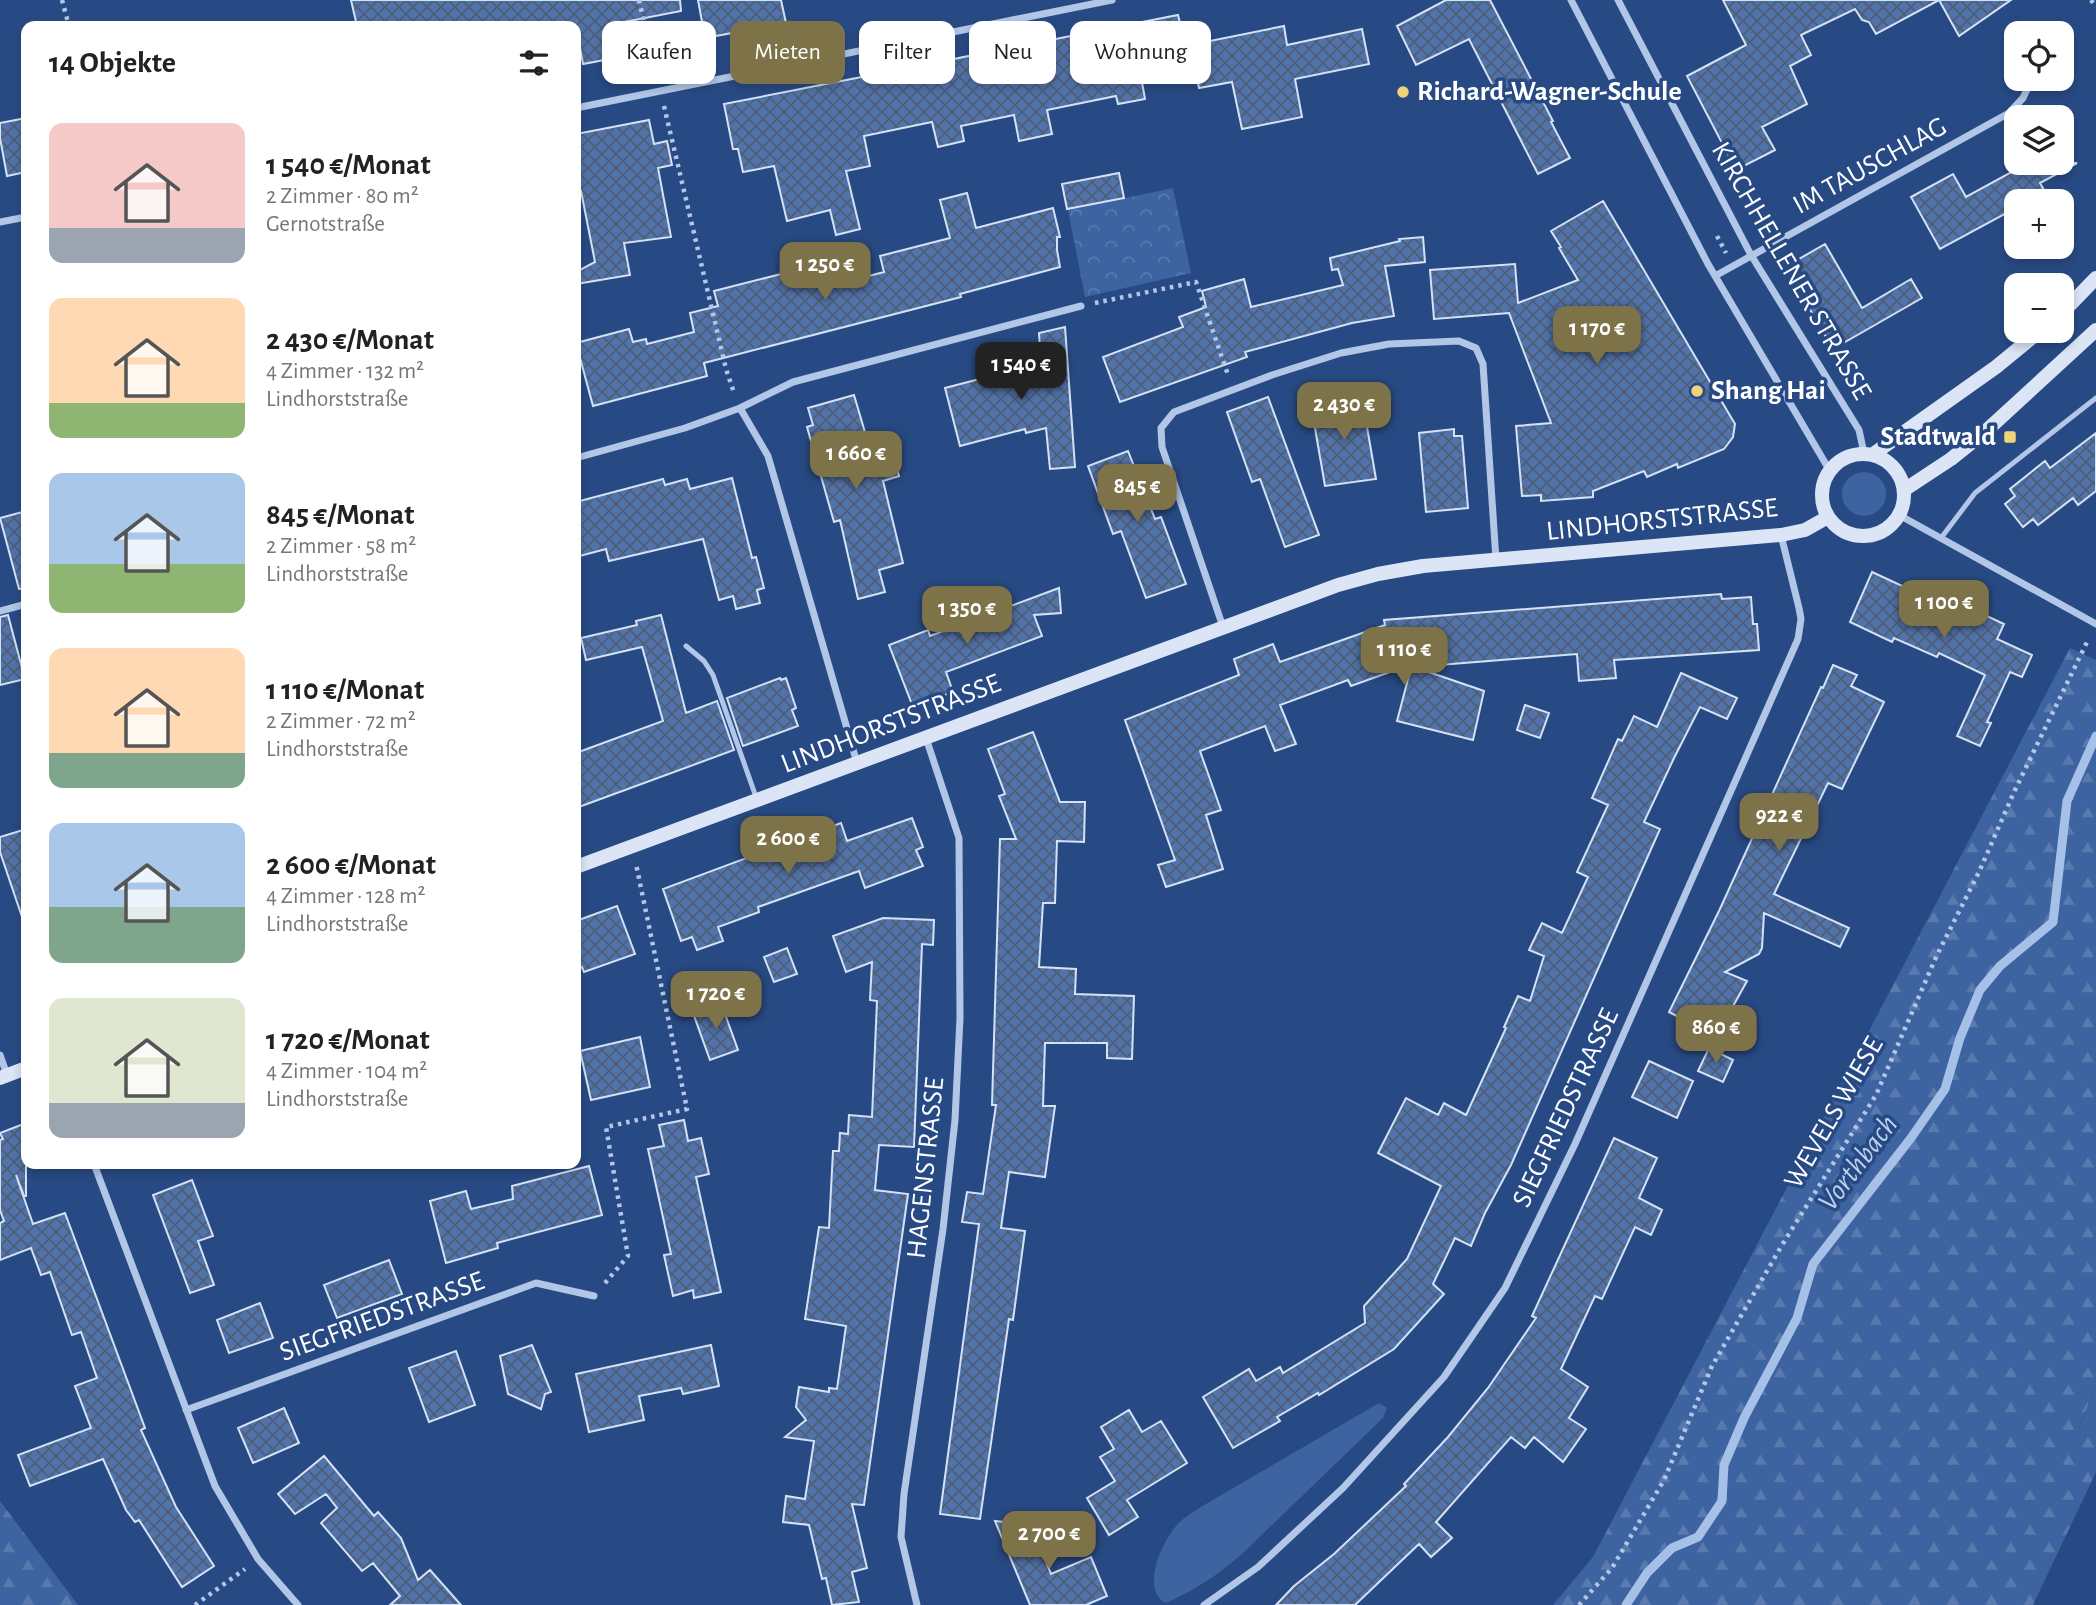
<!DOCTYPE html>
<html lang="de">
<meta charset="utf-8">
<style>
:root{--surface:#fff;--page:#f2f2f2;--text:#222;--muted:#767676;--accent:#7e7249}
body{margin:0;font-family:"Alegreya Sans",sans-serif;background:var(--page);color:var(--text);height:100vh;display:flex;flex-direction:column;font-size:26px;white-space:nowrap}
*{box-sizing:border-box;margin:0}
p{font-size:23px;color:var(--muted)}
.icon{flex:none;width:38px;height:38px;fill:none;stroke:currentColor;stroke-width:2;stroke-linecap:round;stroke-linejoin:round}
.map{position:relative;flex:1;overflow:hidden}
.side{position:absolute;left:21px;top:21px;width:560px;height:1148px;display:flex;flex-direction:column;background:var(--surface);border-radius:14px;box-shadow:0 4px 10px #0003}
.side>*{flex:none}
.guide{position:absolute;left:602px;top:21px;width:665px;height:63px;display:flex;gap:14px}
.controls{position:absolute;left:2004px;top:21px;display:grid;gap:14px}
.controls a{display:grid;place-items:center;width:70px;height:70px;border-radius:14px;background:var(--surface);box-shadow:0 4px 10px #0003;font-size:35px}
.price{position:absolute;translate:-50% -60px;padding:0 16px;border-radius:14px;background:var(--accent);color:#fff;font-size:23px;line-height:46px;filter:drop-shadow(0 2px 4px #0008)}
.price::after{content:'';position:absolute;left:50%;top:42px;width:21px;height:16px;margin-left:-10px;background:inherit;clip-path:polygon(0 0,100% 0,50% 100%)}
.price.selected{background:#222;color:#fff}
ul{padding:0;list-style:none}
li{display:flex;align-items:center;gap:21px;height:175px;padding:0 28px}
li span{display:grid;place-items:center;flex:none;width:196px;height:140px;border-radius:14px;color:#555}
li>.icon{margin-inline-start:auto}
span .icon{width:84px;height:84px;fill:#fffc;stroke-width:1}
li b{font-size:30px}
h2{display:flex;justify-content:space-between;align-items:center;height:84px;padding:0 28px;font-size:30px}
.chip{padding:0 24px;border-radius:14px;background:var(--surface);box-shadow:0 4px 10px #0003;font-size:24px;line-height:63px}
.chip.selected{background:var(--accent);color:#fff}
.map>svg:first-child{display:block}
.green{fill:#3d63a0}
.forest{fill:url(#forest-firs)}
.park{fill:url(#park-crowns)}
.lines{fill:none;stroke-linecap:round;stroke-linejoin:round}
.stream{stroke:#a6c0e7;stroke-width:9}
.building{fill:url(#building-cross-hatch);stroke:#d5e2f6;stroke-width:2}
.path{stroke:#b2c6e7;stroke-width:4.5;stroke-dasharray:3.5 5;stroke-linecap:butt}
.lane{stroke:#b2c6e7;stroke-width:5}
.street{stroke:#b2c6e7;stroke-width:7}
.secondary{stroke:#dbe5f6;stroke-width:14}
.poi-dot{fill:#efd478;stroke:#284a84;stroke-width:2.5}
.labels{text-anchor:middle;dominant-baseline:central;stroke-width:7;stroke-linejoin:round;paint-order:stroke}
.poi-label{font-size:28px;font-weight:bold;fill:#fff;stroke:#284a84;text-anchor:start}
.street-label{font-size:28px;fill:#fff;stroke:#284a84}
.water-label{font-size:30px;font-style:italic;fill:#bdd1ee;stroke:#284a84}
</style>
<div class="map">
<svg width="2096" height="1605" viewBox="0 0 2096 1605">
<defs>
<pattern id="forest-firs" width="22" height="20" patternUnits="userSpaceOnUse" patternTransform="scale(1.75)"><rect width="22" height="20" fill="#3d63a0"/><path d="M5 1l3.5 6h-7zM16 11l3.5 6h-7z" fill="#5a7aae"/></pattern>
<pattern id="park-crowns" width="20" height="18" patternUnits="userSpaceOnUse" patternTransform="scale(1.75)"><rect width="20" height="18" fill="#3d63a0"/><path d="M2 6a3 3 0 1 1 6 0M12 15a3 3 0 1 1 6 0" fill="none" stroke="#5a7aae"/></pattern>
<pattern id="building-cross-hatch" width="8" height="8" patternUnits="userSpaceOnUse" patternTransform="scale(1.75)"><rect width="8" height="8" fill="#5173ab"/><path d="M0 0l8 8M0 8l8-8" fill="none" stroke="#4e5e77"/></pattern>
</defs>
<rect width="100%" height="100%" fill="#284a84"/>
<path class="green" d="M1842 494a22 22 0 1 1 44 0a22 22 0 1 1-44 0Z
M2096,1386V1439L2079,1429Z
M1379,1403L1387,1408L1383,1418L1242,1554C1219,1574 1194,1591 1166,1603C1140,1590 1162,1541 1177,1525C1183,1518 1192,1513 1199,1508Z"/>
<path class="forest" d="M2070,648L2096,660V1386L2079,1428L2096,1439V1472L2033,1605H1553L1593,1557Z
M0,1501L78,1605H0Z"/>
<path class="park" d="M1173,188L1191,273L1085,297L1068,210Z"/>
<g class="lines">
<path class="stream" d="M1626,1605L1647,1573L1672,1548L1698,1537L1722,1501L1724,1465L1744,1418L1797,1318L1813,1264L1911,1138L1945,1089L1960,1038L1980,990L2000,966L2053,922L2067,801L2096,736"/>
</g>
<path class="building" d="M351,0H680L681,11L624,22L631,55L583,64L576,26H357Z
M698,0H781L786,23L705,38Z
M1446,0H1490L1553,121L1551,122L1570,158L1538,174L1469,39L1416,65L1397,26Z
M1723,0H1939L1876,34L1869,22L1862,20L1855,9L1801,35L1811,55L1790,66L1807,104L1762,127L1775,150L1736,170L1687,76L1746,45Z
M1939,0H2011L1959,36Z
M1178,15L1180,23L1184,22L1192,61L1140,71L1145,99L1118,104L1116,96L1047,110L1052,134L1019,141L1014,115L961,126L964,141L938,147L932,122L864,136L870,166L846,171L860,229L836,235L830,210L787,221L774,166L743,172L738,149H733L724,104Z
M1284,26L1287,45L1362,29L1369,64L1295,79L1302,117L1242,129L1232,82L1199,88L1190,45Z
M26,118V172L7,176L0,138V123Z
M649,120L654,144L667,141L672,165L658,168L671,237L624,243L630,275L576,284V272L595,262L581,191L576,192V134Z
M2028,163H2077L2040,183L2050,201H2016V208L1940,249L1911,197L1953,174L1966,197Z
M1119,173L1124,198L1067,209L1062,184Z
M967,193L976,228L1053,208L1060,237H1057V250L1060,267L960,294L961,297L704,363L707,376L593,406L576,343L629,329L633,342L646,339L647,344L694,332L690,313L718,306L714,291L793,271L796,283L832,273L835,285L884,272L880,256L950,238L940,200Z
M1603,201L1735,424L1733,437L1724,449L1678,468L1677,464L1647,477L1644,471L1593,491V497L1541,501V495L1522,496L1516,426L1551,423L1509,313L1434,319L1430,270L1515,264L1518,303L1578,280L1559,248L1561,247L1551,231Z
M1423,237L1425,262L1385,266L1394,316L1352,323L1245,352L1247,357L1120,402L1103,357L1183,327L1179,317L1206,307L1202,291L1244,279L1251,307L1343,285L1338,269L1332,270L1330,258L1400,241L1399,239Z
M1825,244L1862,308L1911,279L1922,298L1833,349L1785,267Z
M1065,327L1075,467L1050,469L1046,428L1026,433L1025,429L960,446L945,388L1041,363L1039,333Z
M854,395L872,456L892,450L899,476L883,481L903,563L879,570L885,592L858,599L840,520L834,522L807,427L813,425L808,408Z
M1268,397L1319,535L1285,547L1260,479L1252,482L1227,412Z
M1362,398L1376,479L1325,486L1311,405Z
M1454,429V436H1462L1468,508L1426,512L1419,433Z
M2096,433V491L2078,505L2073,498L2038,525L2033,519L2023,527L2005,504L2015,496L2010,489L2045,461L2050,468Z
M1128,451L1155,519L1161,517L1186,584L1146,598L1121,531L1113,534L1088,466Z
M732,478L752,558L756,557L764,588L757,590L760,603L736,609L733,596L719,600L703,539L609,561L606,549L576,557V502L663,479L665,485L687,479L690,489Z
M26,511V588L19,589L0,518Z
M1872,572L1915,592L1917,588L1960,608L1961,604L2004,624L1997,639L2032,655L2022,677L2010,672L1987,722L1991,723L1980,746L1957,736L1985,675L1939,653L1937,657L1894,638L1892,642L1850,622Z
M1059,588L1061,613L1034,615L1042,636L946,672L953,692L913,707L889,645L928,630L930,636Z
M1721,594L1722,599L1751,597L1753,624H1757L1759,650L1614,660L1616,678L1579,681L1577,654L1414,667L1484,691L1473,740L1397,721L1412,664L1351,686L1348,680L1280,705L1296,744L1275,751L1265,726L1200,751L1221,810L1206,815L1223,869L1166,887L1158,865L1175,860L1125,720L1239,675L1234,659L1273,644L1280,662L1385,625L1384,620Z
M8,615L25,679L0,685V617Z
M661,615L686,713L717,701L734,750L576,808V753L663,721L642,647L586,660L581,638L637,625L636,621Z
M1833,665L1857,675L1851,686L1884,702L1842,789L1828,783L1774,894L1849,928L1840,947L1764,913L1762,948L1759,954L1725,972L1747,981L1716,1037L1669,1012L1719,911L1821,687L1823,688Z
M1681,673L1737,698L1727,719L1700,707L1674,758L1644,822L1660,829L1511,1165L1485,1213L1471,1246L1455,1238L1433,1284L1444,1294L1394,1349L1319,1395L1318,1393L1277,1417L1280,1421L1233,1448L1203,1397L1249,1369L1256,1381L1280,1367L1283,1373L1365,1323L1364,1306L1407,1259L1441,1186L1378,1153L1406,1098L1438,1115L1444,1103L1466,1115L1506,1028L1504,1027L1518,996L1530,1001L1544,956L1529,950L1542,923L1562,933L1588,877L1577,872L1608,805L1592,798L1618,739L1622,741L1634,716L1657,727Z
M780,678L781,680L786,678L796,708L792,710L798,726L743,746L727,698Z
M1525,705L1549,713L1540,738L1517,730Z
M1033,732L1060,802H1085L1084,842L1057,841L1055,903H1043L1039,967L1076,969L1075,994L1134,996L1132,1059L1107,1058V1043H1045L1043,1106H1055L1045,1177L1009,1172L1001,1228L1025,1231L1013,1320L1009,1319L980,1519L940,1514L979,1224L962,1222L967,1192L983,1194L996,1105H992L1000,839H1016L999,796L1005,794L988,749Z
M912,818L923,847L916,850L923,866L865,888L859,871L758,907L759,912L718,927L723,941L697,950L692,937L681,941L663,889L841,823L847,841Z
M26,829V917H22L0,852V837Z
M617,906L635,954L584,972L582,967L576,969V921Z
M883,918L934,920L933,945L922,944L914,1147L879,1145L875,1190L908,1194L864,1505L852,1504L867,1568L852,1572L859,1602L832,1605L826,1578L822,1579L809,1525L783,1522L786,1496L805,1499L814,1441L785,1437L806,1420L796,1407L799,1387L829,1392V1388L837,1389L846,1326L805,1319L819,1227L829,1228L833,1151H839L840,1133L848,1134L849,1115L872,1117L877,1001L870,1000L872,962L846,972L833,936Z
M787,948L797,974L774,982L764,957Z
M721,1003L738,1050L710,1060L693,1013Z
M640,1037L650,1087L591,1100L580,1051Z
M1709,1048L1733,1060L1723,1082L1698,1071Z
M1649,1061L1693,1081L1677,1118L1632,1097Z
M684,1120L688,1141L701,1138L709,1174L696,1177L721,1292L694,1298L693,1290L673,1296L664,1255L671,1254L648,1149L664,1146L659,1125Z
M26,1123V1196H24L16,1175L33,1224L65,1213L145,1428L141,1430L176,1507L214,1566L182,1587L139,1520L135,1522L126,1510L103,1459L30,1486L18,1455L91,1428L75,1386L97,1378L81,1332L72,1335L50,1272L41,1275L31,1248L0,1260V1223L4,1221L0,1210V1140L3,1139L0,1133Z
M1614,1138L1657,1158L1639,1198L1662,1210L1651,1235L1635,1227L1602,1299L1595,1296L1561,1369L1588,1387L1569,1418L1586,1429L1563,1462L1534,1437L1525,1448L1511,1437L1436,1522L1452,1538L1431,1557L1419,1544L1355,1605H1276L1294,1586L1334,1554L1406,1486L1404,1484L1448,1437L1488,1388L1536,1318L1532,1316Z
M589,1166L602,1215L497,1243L498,1248L446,1263L430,1201L466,1191L471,1209L513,1199L512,1186Z
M192,1180L213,1236L198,1241L214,1285L190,1293L153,1195Z
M389,1260L402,1294L337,1318L324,1285Z
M260,1303L273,1338L229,1353L217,1320Z
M532,1345L551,1392L545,1394L541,1409L508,1394L500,1356Z
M711,1345L719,1386L683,1394L681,1388L639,1396L644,1420L589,1432L576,1374Z
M456,1351L475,1405L429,1422L409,1368Z
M284,1408L299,1443L253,1463L238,1428Z
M1129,1410L1142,1432L1161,1421L1187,1463L1127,1500L1138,1517L1109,1535L1087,1498L1115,1481L1100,1457L1114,1449L1101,1427Z
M324,1456L374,1516L378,1512L401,1538L418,1580L430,1570L461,1605H390L400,1596L373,1563L362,1571L321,1523L337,1508L326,1494L295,1514L278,1494Z
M995,1521L1032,1525L1051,1574L1091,1557L1107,1596L1086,1605H1030Z"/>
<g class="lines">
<path class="path" d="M62,0L69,26
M639,0L656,74
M2091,0L2096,7
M664,106L726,369L734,393
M1717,236L1726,253
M1095,303L1196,282L1228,375
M605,1283L628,1256L606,1127L687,1109L636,864
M195,1605L245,1569
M1579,1605L1612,1568L1664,1480L1712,1366L1782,1245L1876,1095L1937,955L1979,872L2014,792L2088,640"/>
<path class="lane" d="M1941,538L1975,493L2096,398
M686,646L704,661L713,675L756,797"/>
<path class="street" d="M1571,0L1708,264L1830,471
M1618,0L1751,255L1859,430L1864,453
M576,108L1112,0
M0,222L26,217
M1715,276L2009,113L2023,98L2032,79
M740,408L768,456L857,763
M576,458L685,428L740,408L793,382L1081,306
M1899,515L2096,624
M0,611L26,604
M1223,627L1162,447L1161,428L1174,412L1272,375L1341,353L1389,344L1459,341L1476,348L1483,364L1496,560
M0,1055L7,1075
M94,1164L215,1486L258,1559L298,1605
M186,1410L536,1283L594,1296
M917,1605L901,1537L904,1494L943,1229L955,1120L960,1018L959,838L926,738
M1204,1605L1258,1567L1343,1488L1444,1377L1505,1288L1575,1144L1798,639L1801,619L1799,608L1781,535"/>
<path class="secondary" d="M2062,313L2096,278
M1822 495a41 41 0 1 1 82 0a41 41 0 1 1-82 0Z
M1872,455L1996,367L2040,331
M1904,490L1951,459L1986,431L2096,330
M576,867L1338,585L1378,574L1423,566L1781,535L1805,530L1828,517
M0,1078L26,1068"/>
</g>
<g class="poi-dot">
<circle cx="1403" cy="92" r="7"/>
<circle cx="1697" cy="391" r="7"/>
<rect x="2003" y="430" width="14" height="14" rx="3.5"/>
</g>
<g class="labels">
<g class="poi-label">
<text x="1417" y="92">Richard-Wagner-Schule</text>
<text x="1711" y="391">Shang Hai</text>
<text x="1996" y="437" text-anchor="end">Stadtwald</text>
</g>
<g class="street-label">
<text transform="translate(1870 166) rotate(-29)">IM TAUSCHLAG</text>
<text transform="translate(1791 271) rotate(60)">KIRCHHELLENER STRASSE</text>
<text transform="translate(1662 520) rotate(-6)">LINDHORSTSTRASSE</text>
<text transform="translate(891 724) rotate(-21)">LINDHORSTSTRASSE</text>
<text transform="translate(1566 1108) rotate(-65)">SIEGFRIEDSTRASSE</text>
<text transform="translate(1834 1113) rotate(-60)">WEVELS WIESE</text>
<text transform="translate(926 1168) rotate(-84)">HAGENSTRASSE</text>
<text transform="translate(382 1317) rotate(-20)">SIEGFRIEDSTRASSE</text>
</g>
<g class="water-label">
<text transform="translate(1858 1163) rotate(-53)">Vorthbach</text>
</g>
</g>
</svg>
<div class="controls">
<a><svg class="icon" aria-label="locate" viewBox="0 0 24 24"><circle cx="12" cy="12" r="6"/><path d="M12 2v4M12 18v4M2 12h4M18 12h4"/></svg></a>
<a><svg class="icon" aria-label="layers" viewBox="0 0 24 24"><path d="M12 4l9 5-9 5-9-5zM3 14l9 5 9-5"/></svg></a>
<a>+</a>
<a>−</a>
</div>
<b class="price" style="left:825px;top:302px">1 250 €</b>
<b class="price" style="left:1597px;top:366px">1 170 €</b>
<b class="price selected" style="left:1021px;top:402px">1 540 €</b>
<b class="price" style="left:1344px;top:442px">2 430 €</b>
<b class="price" style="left:856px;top:491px">1 660 €</b>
<b class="price" style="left:1137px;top:524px">845 €</b>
<b class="price" style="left:1944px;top:640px">1 100 €</b>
<b class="price" style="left:967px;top:646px">1 350 €</b>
<b class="price" style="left:1404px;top:687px">1 110 €</b>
<b class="price" style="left:1779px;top:853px">922 €</b>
<b class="price" style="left:788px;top:876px">2 600 €</b>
<b class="price" style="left:716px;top:1031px">1 720 €</b>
<b class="price" style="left:1716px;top:1065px">860 €</b>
<b class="price" style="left:1049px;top:1571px">2 700 €</b>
<div class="guide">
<a class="chip">Kaufen</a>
<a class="chip selected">Mieten</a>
<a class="chip">Filter</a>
<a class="chip">Neu</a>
<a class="chip">Wohnung</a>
</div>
<section class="side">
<h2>14 Objekte<svg class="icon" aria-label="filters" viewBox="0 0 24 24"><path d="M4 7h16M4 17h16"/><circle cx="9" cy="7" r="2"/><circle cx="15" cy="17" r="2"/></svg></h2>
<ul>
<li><span style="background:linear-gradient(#f6c9c9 75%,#9aa5b1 0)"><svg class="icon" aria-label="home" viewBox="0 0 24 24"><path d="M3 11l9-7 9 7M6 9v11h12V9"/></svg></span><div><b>1 540 €/Monat</b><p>2 Zimmer · 80 m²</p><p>Gernotstraße</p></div></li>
<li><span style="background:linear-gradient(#ffd9b3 75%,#8fb573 0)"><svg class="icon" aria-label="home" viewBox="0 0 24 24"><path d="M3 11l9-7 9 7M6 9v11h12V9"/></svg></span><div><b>2 430 €/Monat</b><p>4 Zimmer · 132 m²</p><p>Lindhorststraße</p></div></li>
<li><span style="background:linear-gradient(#a9c7e8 65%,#8fb573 0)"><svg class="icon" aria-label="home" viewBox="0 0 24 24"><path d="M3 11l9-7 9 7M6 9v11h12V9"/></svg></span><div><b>845 €/Monat</b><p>2 Zimmer · 58 m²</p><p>Lindhorststraße</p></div></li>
<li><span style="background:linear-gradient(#ffd9b3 75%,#7fa58c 0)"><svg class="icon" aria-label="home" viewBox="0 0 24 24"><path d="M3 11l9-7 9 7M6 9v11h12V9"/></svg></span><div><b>1 110 €/Monat</b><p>2 Zimmer · 72 m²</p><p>Lindhorststraße</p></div></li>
<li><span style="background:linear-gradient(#a9c7e8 60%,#7fa58c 0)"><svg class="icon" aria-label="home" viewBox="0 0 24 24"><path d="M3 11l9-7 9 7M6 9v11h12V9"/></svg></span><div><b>2 600 €/Monat</b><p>4 Zimmer · 128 m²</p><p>Lindhorststraße</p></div></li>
<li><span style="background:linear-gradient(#dfe7d0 75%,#9aa5b1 0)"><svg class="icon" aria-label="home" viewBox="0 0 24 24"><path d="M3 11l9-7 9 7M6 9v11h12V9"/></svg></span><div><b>1 720 €/Monat</b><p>4 Zimmer · 104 m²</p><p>Lindhorststraße</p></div></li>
</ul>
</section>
</div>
